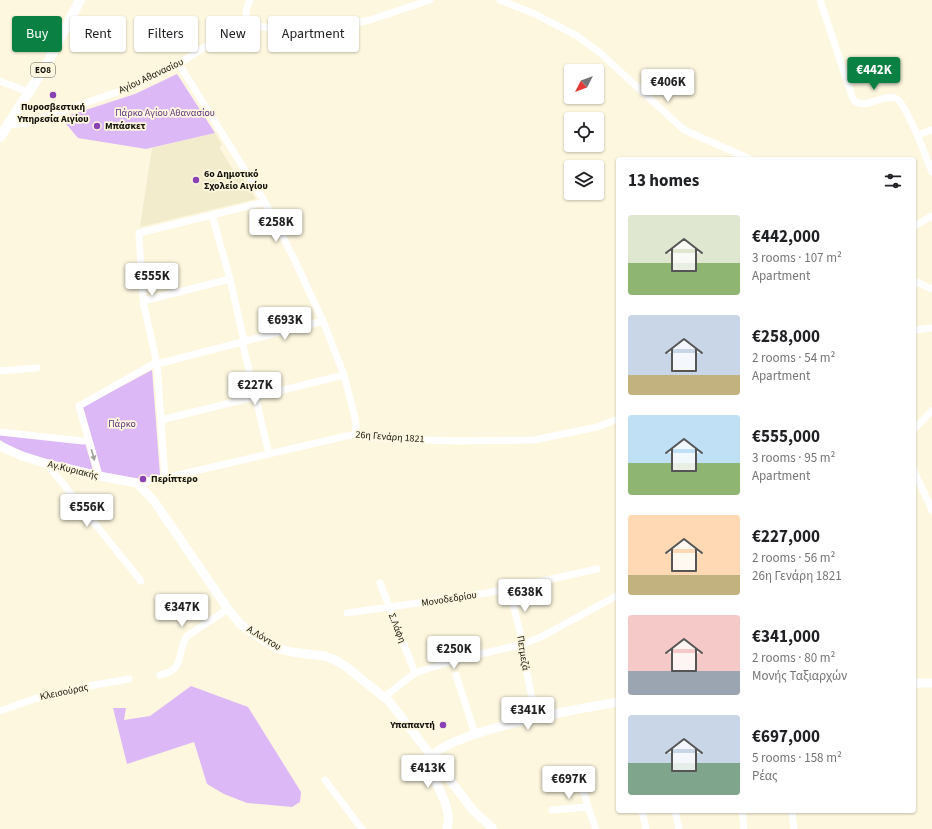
<!DOCTYPE html>
<meta charset="utf-8">
<style>
:root{--surface:#fff;--page:#f6f6f6;--text:#202124;--muted:#757577;--accent:#0b8043}
body{margin:0;font-family:"Source Sans 3",sans-serif;background:var(--page);color:var(--text);height:100vh;display:flex;flex-direction:column;font-size:15px;white-space:nowrap}
*{box-sizing:border-box;margin:0}
p{font-size:13px;color:var(--muted)}
.icon{flex:none;width:22px;height:22px;fill:none;stroke:currentColor;stroke-width:2;stroke-linecap:round;stroke-linejoin:round}
.map{position:relative;flex:1;overflow:hidden}
.details{position:absolute;left:616px;top:157px;width:300px;height:656px;display:flex;flex-direction:column;background:var(--surface);border-radius:4px;box-shadow:0 1px 3px #0004}
.details>*{flex:none}
.top-card{position:absolute;left:12px;top:16px;width:380px;height:36px;display:flex;gap:8px}
.needle{width:26px;rotate:228deg}
.controls{position:absolute;left:564px;top:64px;display:grid;gap:8px}
.controls a{display:grid;place-items:center;width:40px;height:40px;border-radius:4px;background:var(--surface);box-shadow:0 1px 3px #0004;font-size:20px}
.price{position:absolute;translate:-50% -34px;padding:0 9px;border-radius:4px;background:#fff;color:#222;font-size:13px;line-height:26px;filter:drop-shadow(0 1px 2px #0008)}
.price::after{content:'';position:absolute;left:50%;top:24px;width:12px;height:9px;margin-left:-6px;background:inherit;clip-path:polygon(0 0,100% 0,50% 100%)}
.price.active{background:var(--accent);color:#fff}
ul{padding:0;list-style:none}
li{display:flex;align-items:center;gap:12px;height:100px;padding:0 12px}
li span{display:grid;place-items:center;flex:none;width:112px;height:80px;border-radius:4px;color:#555}
li>.icon{margin-inline-start:auto}
span .icon{width:48px;height:48px;fill:#fffc;stroke-width:1}
li b{font-size:17px}
h2{display:flex;justify-content:space-between;align-items:center;height:48px;padding:0 12px;font-size:17px}
.tag{padding:0 14px;border-radius:4px;background:var(--surface);box-shadow:0 1px 3px #0004;font-size:14px;line-height:36px}
.tag.active{background:var(--accent);color:#fff}
.map>svg:first-child{display:block}
.built{fill:#f2eccd}
.green{fill:#ddb8f7}
.lines{fill:none;stroke-linecap:round;stroke-linejoin:round}
.minor{stroke:#fff;stroke-width:7}
.secondary{stroke:#fff;stroke-width:9}
.primary{stroke:#fff;stroke-width:10}
.oneway{fill:#a1a09d}
.poi-dot{fill:#8941b3;stroke:#fdf7df;stroke-width:1.5}
.labels{text-anchor:middle;dominant-baseline:central;stroke-width:3.5;stroke-linejoin:round;paint-order:stroke}
.shield{fill:#fdf7df;stroke:#5a574a;stroke-width:1}
.shield-label{font-size:9px;font-weight:bold;fill:#14120a}
.street-label{font-size:10px;fill:#14120a;stroke:#fdf7df}
.poi-label{font-size:10px;font-weight:bold;fill:#14120a;stroke:#fdf7df;text-anchor:start}
.park-label{font-size:10px;fill:#63347f;stroke:#fdf7df}
</style>
<div class="map">
<svg width="932" height="829" viewBox="0 0 932 829">
<rect width="100%" height="100%" fill="#fdf7df"/>
<path class="built" d="M215,133L222,145L219,147L236,175L240,173L256,199L140,227L152,148Z"/>
<path class="green" d="M177,74L215,133L146,149L78,138L61,118L135,94Z
M152,370L160,475L139,479L102,473L83,407Z
M0,435L85,443L93,470C65,463 23,456 0,440Z
M191,686L248,707L301,792L300,802L292,807L247,803L224,794L207,784L194,742L127,764L113,708H126L124,720L150,716Z"/>
<g class="lines">
<path class="minor" d="M500,0L535,14L577,36L599,52L684,130L750,159
M820,0L853,99C863,113 886,91 897,99C906,104 927,159 932,172
M248,27C245,16 245,10 250,0
M179,64L265,202L295,261L323,321L344,375L355,418L356,426L355,434
M0,81L28,92
M8,125L27,123L132,87L179,64L203,48L231,32L239,29L257,26L272,28L292,35H299L370,20L430,0
M917,135L932,130
M212,215L230,279L244,341
M914,226L932,216
M914,281L932,289
M143,301L230,279
M914,330L932,328
M242,341L269,454
M157,364L323,321
M0,371L37,368
M161,420L344,375
M914,429L932,411
M0,432L83,441
M47,464L141,581
M914,471L932,510
M99,476L79,406L157,362
M165,478L157,364L143,301L139,233L265,202
M137,483L165,478L355,434L366,437L399,439L456,441L534,440L597,427L618,419
M380,583L415,673
M509,588L523,644L524,659L536,718
M347,613L487,593L597,569
M160,675C186,670 176,652 187,636L228,609
M456,675L475,734
M384,697L415,673L452,661L523,644L541,637L618,595
M0,711L34,699L94,685L129,679
M579,775L588,807L596,829
M325,780L362,829
M552,810L588,807
M642,811L646,829
M675,811L679,829
M742,811L744,829
M792,811L794,829"/>
<path class="secondary" d="M0,446L22,456L47,464L99,476L137,483L154,501L228,609L240,624L248,630L276,648L292,652L324,656L333,659L345,666L389,701L473,810L493,829
M914,683H932
M447,829C455,802 425,776 431,759C439,733 588,707 618,702"/>
<path class="primary" d="M0,137L48,62L80,0"/>
</g>
<defs><path id="oneway-solid" d="M-6-.8H1V-3.2L6.5 0L1 3.2V.8H-6Z"/></defs>
<use class="oneway" href="#oneway-solid" transform="translate(93 455) rotate(74)"/>
<g class="poi-dot">
<circle cx="53" cy="95" r="4"/>
<circle cx="97" cy="126" r="4"/>
<circle cx="196" cy="180" r="4"/>
<circle cx="143" cy="479" r="4"/>
<circle cx="443" cy="725" r="4"/>
</g>
<g class="labels">
<rect class="shield" x="31" y="63" width="24" height="14" rx="3"/>
<g class="shield-label">
<text x="43" y="70">ΕΟ8</text>
</g>
<g class="street-label">
<text transform="translate(151 76) rotate(-25)">Αγίου Αθανασίου</text>
<text transform="translate(390 437) rotate(4)">26η Γενάρη 1821</text>
<text transform="translate(73 470) rotate(14)">Αγ.Κυριακής</text>
<text transform="translate(449 599) rotate(-9)">Μονοδεδρίου</text>
<text transform="translate(397 628) rotate(68)">Σ.Λάφη</text>
<text transform="translate(264 638) rotate(31)">Α.Λόντου</text>
<text transform="translate(523 653) rotate(81)">Πετμεζά</text>
<text transform="translate(64 692) rotate(-12)">Κλεισούρας</text>
</g>
<g class="poi-label">
<text x="53" y="107" text-anchor="middle">Πυροσβεστική<tspan x="53" dy="12">Υπηρεσία Αιγίου</tspan></text>
<text x="105" y="126">Μπάσκετ</text>
<text x="204" y="174">6ο Δημοτικό<tspan x="204" dy="12">Σχολείο Αιγίου</tspan></text>
<text x="151" y="479">Περίπτερο</text>
<text x="435" y="725" text-anchor="end">Υπαπαντή</text>
</g>
<g class="park-label">
<text x="165" y="113">Πάρκο Αγίου Αθανασίου</text>
<text x="122" y="424">Πάρκο</text>
</g>
</g>
</svg>
<div class="controls">
<a><svg class="needle" viewBox="-14 -14 28 28"><path d="M0-13l5 13h-10z" fill="#e53935"/><path d="M0 13l5-13h-10z" fill="#757577"/></svg></a>
<a><svg class="icon" aria-label="locate" viewBox="0 0 24 24"><circle cx="12" cy="12" r="6"/><path d="M12 2v4M12 18v4M2 12h4M18 12h4"/></svg></a>
<a><svg class="icon" aria-label="layers" viewBox="0 0 24 24"><path d="M12 4l9 5-9 5-9-5zM3 14l9 5 9-5"/></svg></a>
</div>
<b class="price active" style="left:874px;top:91px">€442K</b>
<b class="price" style="left:668px;top:103px">€406K</b>
<b class="price" style="left:276px;top:243px">€258K</b>
<b class="price" style="left:152px;top:297px">€555K</b>
<b class="price" style="left:285px;top:341px">€693K</b>
<b class="price" style="left:255px;top:406px">€227K</b>
<b class="price" style="left:87px;top:528px">€556K</b>
<b class="price" style="left:525px;top:613px">€638K</b>
<b class="price" style="left:182px;top:628px">€347K</b>
<b class="price" style="left:454px;top:670px">€250K</b>
<b class="price" style="left:528px;top:731px">€341K</b>
<b class="price" style="left:428px;top:789px">€413K</b>
<b class="price" style="left:569px;top:800px">€697K</b>
<div class="top-card">
<a class="tag active">Buy</a>
<a class="tag">Rent</a>
<a class="tag">Filters</a>
<a class="tag">New</a>
<a class="tag">Apartment</a>
</div>
<section class="details">
<h2>13 homes<svg class="icon" aria-label="filters" viewBox="0 0 24 24"><path d="M4 7h16M4 17h16"/><circle cx="9" cy="7" r="2"/><circle cx="15" cy="17" r="2"/></svg></h2>
<ul>
<li><span style="background:linear-gradient(#dfe7d0 60%,#8fb573 0)"><svg class="icon" aria-label="home" viewBox="0 0 24 24"><path d="M3 11l9-7 9 7M6 9v11h12V9"/></svg></span><div><b>€442,000</b><p>3 rooms · 107 m²</p><p>Apartment</p></div></li>
<li><span style="background:linear-gradient(#c9d6e8 75%,#c2b280 0)"><svg class="icon" aria-label="home" viewBox="0 0 24 24"><path d="M3 11l9-7 9 7M6 9v11h12V9"/></svg></span><div><b>€258,000</b><p>2 rooms · 54 m²</p><p>Apartment</p></div></li>
<li><span style="background:linear-gradient(#bfe0f5 60%,#8fb573 0)"><svg class="icon" aria-label="home" viewBox="0 0 24 24"><path d="M3 11l9-7 9 7M6 9v11h12V9"/></svg></span><div><b>€555,000</b><p>3 rooms · 95 m²</p><p>Apartment</p></div></li>
<li><span style="background:linear-gradient(#ffd9b3 75%,#c2b280 0)"><svg class="icon" aria-label="home" viewBox="0 0 24 24"><path d="M3 11l9-7 9 7M6 9v11h12V9"/></svg></span><div><b>€227,000</b><p>2 rooms · 56 m²</p><p>26η Γενάρη 1821</p></div></li>
<li><span style="background:linear-gradient(#f6c9c9 70%,#9aa5b1 0)"><svg class="icon" aria-label="home" viewBox="0 0 24 24"><path d="M3 11l9-7 9 7M6 9v11h12V9"/></svg></span><div><b>€341,000</b><p>2 rooms · 80 m²</p><p>Μονής Ταξιαρχών</p></div></li>
<li><span style="background:linear-gradient(#c9d6e8 60%,#7fa58c 0)"><svg class="icon" aria-label="home" viewBox="0 0 24 24"><path d="M3 11l9-7 9 7M6 9v11h12V9"/></svg></span><div><b>€697,000</b><p>5 rooms · 158 m²</p><p>Ρέας</p></div></li>
</ul>
</section>
</div>
